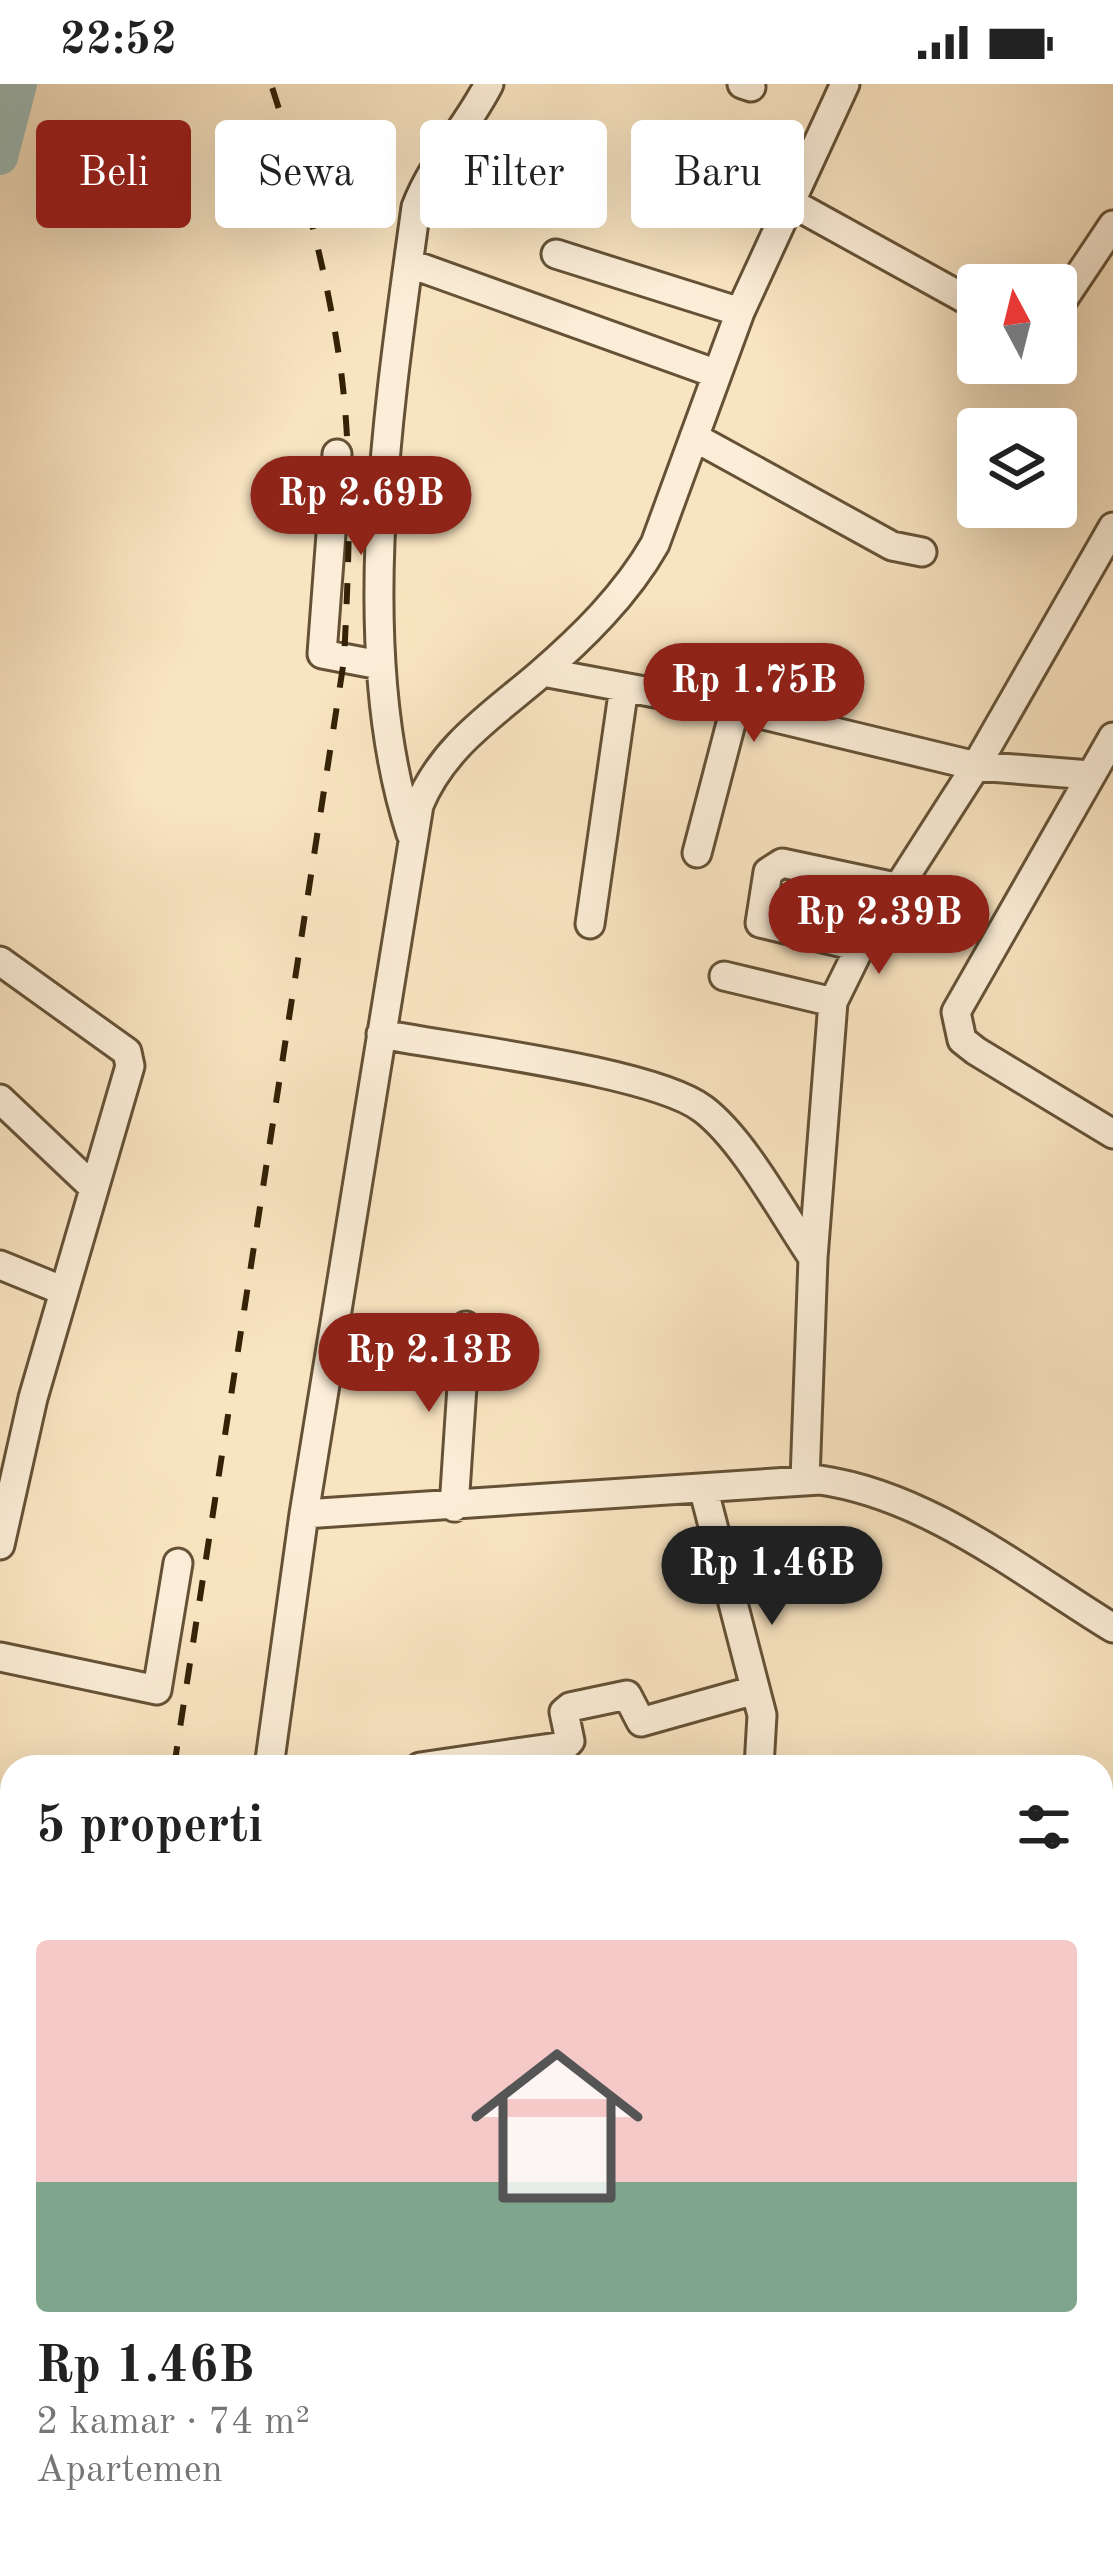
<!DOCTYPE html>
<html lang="id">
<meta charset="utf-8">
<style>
:root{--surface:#fff;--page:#f6f6f6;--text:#222;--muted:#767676;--line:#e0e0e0;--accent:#8f2418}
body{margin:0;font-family:"Old Standard TT",serif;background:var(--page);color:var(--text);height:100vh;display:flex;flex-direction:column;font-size:45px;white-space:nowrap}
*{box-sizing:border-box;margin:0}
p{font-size:39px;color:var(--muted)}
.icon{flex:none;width:66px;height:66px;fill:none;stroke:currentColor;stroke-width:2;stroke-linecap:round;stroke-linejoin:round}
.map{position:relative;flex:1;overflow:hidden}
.panel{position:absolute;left:0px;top:1671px;width:1113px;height:804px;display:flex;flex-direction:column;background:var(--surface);border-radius:36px 36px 0 0;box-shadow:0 12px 48px #0002}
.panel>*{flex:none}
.guide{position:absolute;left:36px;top:36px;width:1041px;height:108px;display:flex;gap:24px}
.needle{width:78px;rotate:353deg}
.tools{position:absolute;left:957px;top:180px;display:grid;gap:24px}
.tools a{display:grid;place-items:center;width:120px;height:120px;border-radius:12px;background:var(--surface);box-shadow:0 12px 48px #0002;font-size:60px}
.price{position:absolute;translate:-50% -102px;padding:0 27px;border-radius:42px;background:var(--accent);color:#fff;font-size:39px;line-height:78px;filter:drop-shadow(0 3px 6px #0008)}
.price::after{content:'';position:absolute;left:50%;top:72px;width:36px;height:27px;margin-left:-18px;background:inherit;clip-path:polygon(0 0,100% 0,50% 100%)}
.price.active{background:#222;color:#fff}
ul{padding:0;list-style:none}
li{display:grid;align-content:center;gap:24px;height:636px;padding:0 36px}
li+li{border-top:3px solid var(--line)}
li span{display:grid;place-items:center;height:372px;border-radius:12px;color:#555}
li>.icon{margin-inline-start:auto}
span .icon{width:216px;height:216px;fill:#fffc;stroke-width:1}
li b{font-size:51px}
h2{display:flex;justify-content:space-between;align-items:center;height:144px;padding:0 36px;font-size:51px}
.chip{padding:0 42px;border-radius:12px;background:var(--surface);box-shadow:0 12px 48px #0002;font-size:42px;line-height:108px}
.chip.active{background:var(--accent);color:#fff}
.status{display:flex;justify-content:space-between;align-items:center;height:84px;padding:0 60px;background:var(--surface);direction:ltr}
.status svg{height:33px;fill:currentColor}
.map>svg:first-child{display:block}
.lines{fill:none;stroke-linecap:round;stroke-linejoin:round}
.river{stroke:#9fbeb9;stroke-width:36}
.minor-casing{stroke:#655236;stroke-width:33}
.minor{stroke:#fbedd7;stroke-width:27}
.rail{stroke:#342207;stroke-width:6;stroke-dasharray:21 21;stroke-linecap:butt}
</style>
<div class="status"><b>22:52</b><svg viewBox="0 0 49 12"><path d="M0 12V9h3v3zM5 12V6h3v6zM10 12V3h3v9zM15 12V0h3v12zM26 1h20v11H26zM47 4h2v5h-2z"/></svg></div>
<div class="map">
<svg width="1113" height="2475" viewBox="0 0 1113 2475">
<rect width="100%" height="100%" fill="#f9e4c1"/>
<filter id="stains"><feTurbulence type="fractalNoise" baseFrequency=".00167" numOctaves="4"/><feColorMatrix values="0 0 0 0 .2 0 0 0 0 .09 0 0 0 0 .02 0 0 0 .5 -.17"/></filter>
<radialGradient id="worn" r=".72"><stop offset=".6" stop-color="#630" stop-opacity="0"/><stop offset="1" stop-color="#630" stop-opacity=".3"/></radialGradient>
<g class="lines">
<path class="river" d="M0,73L19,0"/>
<g class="minor-casing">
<path id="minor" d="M742,0L751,3
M788,117L978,222
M556,170L740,228
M411,180L717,290
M1056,226L1113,141
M694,353L892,462L922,468
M337,370L322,570L380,581
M543,588L735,624L976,682L1090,691
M1113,653L956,928L962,956L976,967L1113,1050
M411,750C350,564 390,314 416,123C433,78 467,43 489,0
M697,769L735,624
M590,840L624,603
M860,863L760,839L768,788L782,779L895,803
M0,877L127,968L130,982L33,1314L0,1461
M724,892L833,918
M381,950C452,964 653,987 703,1025C744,1056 783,1130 813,1174
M0,1015L94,1104
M0,1181L64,1207
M805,1396L813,1174L833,918L860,863L976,682L1113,443
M704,1407L762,1631L759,1683
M454,1423L466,1242
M304,1430L820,1396C929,1412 1020,1487 1113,1544
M0,1573L157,1606L178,1479
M269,1683L304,1430L419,721C443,663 491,632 538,592C582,554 626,511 655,460L740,228L845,0
M420,1683L565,1662L570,1657L564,1628L570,1623L627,1611L641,1638L755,1606
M0,1787L12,1791
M1101,1922L1113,1895
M0,1955L12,1960
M1101,2035L1113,2012
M0,2043L12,2003
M0,2177L12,2181
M1101,2351L1113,2357
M1101,2382L1113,2389
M0,2450L12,2376
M64,2475L66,2463
M994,2475L998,2463"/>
</g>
<use href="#minor" class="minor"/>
<path class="rail" d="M174,1683L344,576C349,474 354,367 338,266C324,175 299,87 271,0
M40,2475L42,2463"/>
</g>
<rect width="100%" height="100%" filter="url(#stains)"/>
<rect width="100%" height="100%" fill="url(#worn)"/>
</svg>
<div class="tools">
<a><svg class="needle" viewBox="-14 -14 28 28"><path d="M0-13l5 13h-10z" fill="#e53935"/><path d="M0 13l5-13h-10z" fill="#767676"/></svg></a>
<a><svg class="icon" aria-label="layers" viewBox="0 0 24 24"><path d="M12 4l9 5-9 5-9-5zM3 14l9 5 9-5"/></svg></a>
</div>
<b class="price" style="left:361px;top:474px">Rp 2.69B</b>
<b class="price" style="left:754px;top:661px">Rp 1.75B</b>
<b class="price" style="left:879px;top:893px">Rp 2.39B</b>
<b class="price" style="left:429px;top:1331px">Rp 2.13B</b>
<b class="price active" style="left:772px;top:1544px">Rp 1.46B</b>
<div class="guide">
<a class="chip active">Beli</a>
<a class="chip">Sewa</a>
<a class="chip">Filter</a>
<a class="chip">Baru</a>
</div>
<section class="panel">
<h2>5 properti<svg class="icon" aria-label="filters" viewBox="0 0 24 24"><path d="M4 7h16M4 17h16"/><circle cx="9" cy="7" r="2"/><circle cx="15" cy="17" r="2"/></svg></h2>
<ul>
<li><span style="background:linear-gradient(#f6c9c9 65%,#7fa58c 0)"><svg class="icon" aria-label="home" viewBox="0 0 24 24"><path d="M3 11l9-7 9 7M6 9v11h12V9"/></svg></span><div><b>Rp 1.46B</b><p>2 kamar · 74 m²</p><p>Apartemen</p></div></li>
</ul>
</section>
</div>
